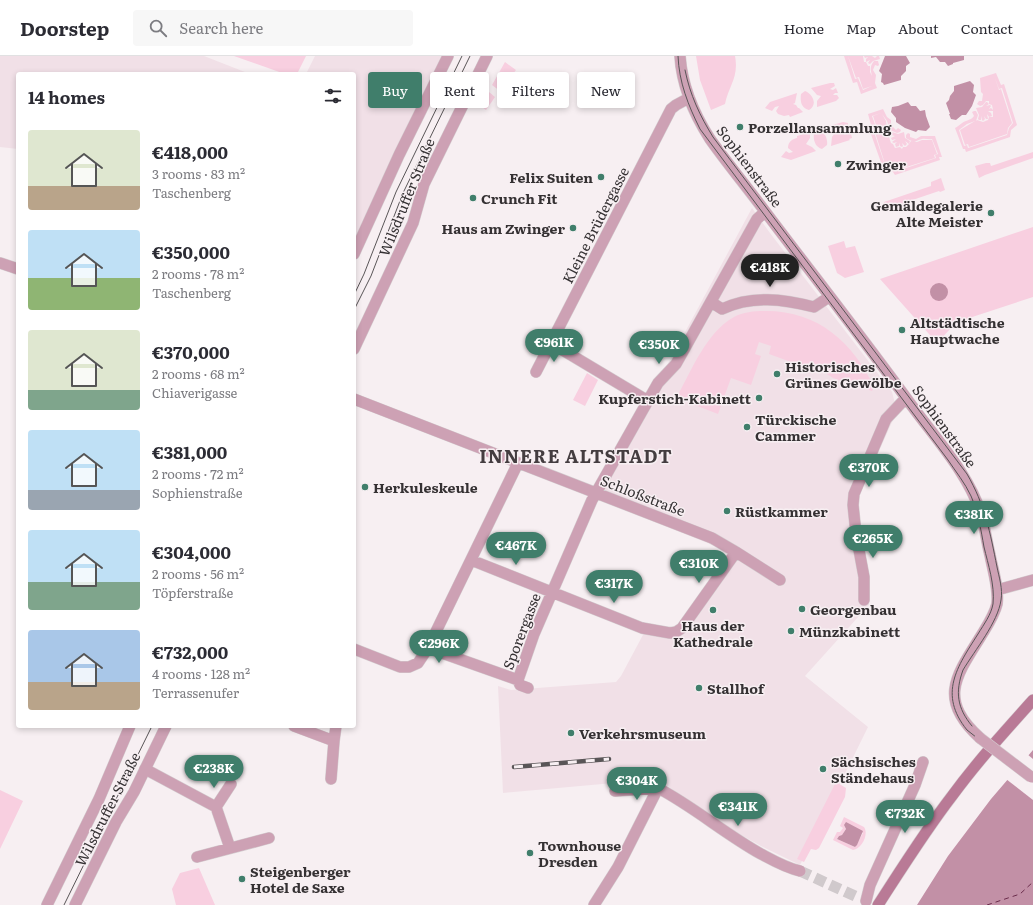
<!DOCTYPE html>
<meta charset="utf-8">
<style>
:root{--surface:#fff;--page:#f7f7f7;--text:#2b2b33;--muted:#7c7c81;--line:#e1e1e2;--accent:#407e6b}
body{margin:0;font-family:Literata,serif;background:var(--page);color:var(--text);height:100vh;display:flex;flex-direction:column;font-size:15px;white-space:nowrap}
*{box-sizing:border-box;margin:0}
p{font-size:13px;color:var(--muted)}
.icon{flex:none;width:22px;height:22px;fill:none;stroke:currentColor;stroke-width:2;stroke-linecap:round;stroke-linejoin:round}
.map{position:relative;flex:1;overflow:hidden}
.drawer{position:absolute;left:16px;top:16px;width:340px;height:656px;display:flex;flex-direction:column;background:var(--surface);border-radius:4px;box-shadow:0 2px 6px #0003}
.drawer>*{flex:none}
.top-card{position:absolute;left:368px;top:16px;width:380px;height:36px;display:flex;gap:8px}
.price{position:absolute;translate:-50% -34px;padding:0 9px;border-radius:14px;background:var(--accent);color:#fff;font-size:13px;line-height:26px;filter:drop-shadow(0 1px 2px #0008)}
.price::after{content:'';position:absolute;left:50%;top:24px;width:12px;height:9px;margin-left:-6px;background:inherit;clip-path:polygon(0 0,100% 0,50% 100%)}
.price.on{background:#222;color:#fff}
ul{padding:0;list-style:none}
li{display:flex;align-items:center;gap:12px;height:100px;padding:0 12px}
li span{display:grid;place-items:center;flex:none;width:112px;height:80px;border-radius:4px;color:#555}
li>.icon{margin-inline-start:auto}
span .icon{width:48px;height:48px;fill:#fffc;stroke-width:1}
li b{font-size:17px}
h2{display:flex;justify-content:space-between;align-items:center;height:48px;padding:0 12px;font-size:17px}
.chip{padding:0 14px;border-radius:4px;background:var(--surface);box-shadow:0 2px 6px #0003;font-size:14px;line-height:36px}
.chip.on{background:var(--accent);color:#fff}
header{display:flex;align-items:center;gap:24px;box-sizing:border-box;height:56px;padding:0 20px;background:var(--surface);border-bottom:1px solid var(--line)}
header strong{font-size:19px}
nav{display:flex;gap:22px;margin-inline-start:auto;font-size:14px}
.search{width:280px;height:36px;background:var(--page);display:flex;align-items:center;gap:10px;box-sizing:border-box;padding:0 14px;border-radius:4px;color:var(--muted);font-size:15px}
.map>svg:first-child{display:block}
.built{fill:#f1e0e7}
.green{fill:#f8cfe0;fill-rule:evenodd}
.water{fill:#c290a6}
.pier{fill:#f7eff2}
.lines{fill:none;stroke-linecap:round;stroke-linejoin:round}
.ferry{stroke:#6b2d4c;stroke-width:1;stroke-dasharray:5 4;stroke-linecap:butt}
.minor-tunnel{stroke:#d0c9cc;stroke-width:11;stroke-dasharray:11 5.5;stroke-linecap:butt}
.minor-casing{stroke:#d4cdd0;stroke-width:12}
.tertiary-casing{stroke:#d4cdd0;stroke-width:12}
.secondary-casing{stroke:#d4cdd0;stroke-width:12}
.minor{stroke:#cda1b4;stroke-width:11}
.tertiary{stroke:#cda1b4;stroke-width:11}
.secondary{stroke:#b97a96;stroke-width:11}
.tram{stroke:#595557;stroke-width:1}
.rail-casing{stroke:#595557;stroke-width:4.5}
.rail{stroke:#f7eff2;stroke-width:3;stroke-dasharray:9;stroke-linecap:butt}
.minor-bridge-casing{stroke:#d4cdd0;stroke-width:12;stroke-linecap:butt}
.minor-bridge{stroke:#cda1b4;stroke-width:11}
.poi-dot{fill:#407e6b;stroke:#f7eff2;stroke-width:1.5}
.labels{text-anchor:middle;dominant-baseline:central;stroke-width:3;stroke-linejoin:round;paint-order:stroke}
.poi-label{font-size:14px;font-weight:bold;fill:#353133;stroke:#f7eff2;text-anchor:start}
.street-label{font-size:14px;fill:#353133;stroke:#f7eff2}
.district-label{font-size:18px;font-weight:bold;letter-spacing:1px;fill:#443d40;stroke:#f7eff2}
</style>
<header>
<strong>Doorstep</strong>
<div class="search"><svg class="icon" aria-label="search" viewBox="0 0 24 24"><circle cx="10" cy="10" r="6"/><path d="M15 15l6 6"/></svg>Search here</div>
<nav><a>Home</a><a>Map</a><a>About</a><a>Contact</a></nav>
</header>
<div class="map">
<svg width="1033" height="849" viewBox="0 0 1033 849">
<rect width="100%" height="100%" fill="#f7eff2"/>
<path class="built" d="M0,0H204L250,18H18V93L0,91Z
M315,0H442L354,186V18H306Z
M752,152L770,177L892,336L897,355L857,444L858,469L867,512L869,549L805,620L868,671L800,809L761,790L716,765L658,723L503,737L498,630L511,634L616,626L621,620L644,577L674,574L730,500L715,490L637,459L591,438L670,304Z"/>
<path class="green" d="M234,0H306L297,18H285Z
M696,0H735C739,22 729,29 725,48L711,54L700,24Z
M844,0H848L855,23L858,22L863,34L872,30V22V30L863,33L859,21L856,22L848,0H863L864,6H866L868,10H870V16L872,20C871,15 869,11 874,5H878L879,9L878,10L875,9L873,14L876,19L875,27L877,32L861,38L857,26L853,27Z
M864,0H872L875,2L877,0H879L880,3L873,5L870,8L868,7L870,4L866,6V3L868,1L865,2Z
M505,6L516,14L500,35L492,29Z
M996,17L1001,29L1004,28L1017,69L1011,74L1010,81L966,96L965,93H963L955,72C959,70 962,66 966,65C970,63 971,64 974,60L972,56L974,55H976L978,59L976,65L977,64L983,66L988,64L989,61H993V55H988L991,57L992,60L989,61L987,58L988,63H986L984,60L985,63L983,65L982,64V60L981,64H979L978,63L979,59L976,52L982,51L986,46H987L989,48L986,50L990,49L991,50L989,53L991,52L993,54L992,49L989,48V45H986L983,49L980,50L977,48L979,45H982L983,38L981,36L980,22ZM995,22L999,33L1002,32L1013,67L1009,72L1007,79L968,92L967,89L964,90L959,74L967,68L975,65L960,74L965,89L968,88L969,91L1007,78L1008,72L1012,67L1001,33L999,34Z
M830,27H834L835,30L830,33L833,34L836,32L838,37H835L833,39H837L839,42L836,45L817,51V45L821,40L817,39L811,32Z
M805,35C813,38 818,49 809,54C801,52 800,45 801,38Z
M489,36L495,41L486,54L482,51Z
M797,37L795,47L793,48L796,49L798,52H799L803,56L790,61L789,59L784,60L778,58L776,55L779,50L775,51L772,55L765,52L770,46Z
M883,53L887,61L891,64V69L896,74L898,72L901,74L900,76L897,77L890,74L887,65L882,58L886,65L887,72L892,76L890,78L892,76L898,78L904,76L905,82L910,85L909,88L911,85L917,86L922,84H932L937,98L934,99L935,102L897,114L893,109L885,108L874,73L877,72L873,60L881,57L872,60L876,71L873,73L885,109L893,110L897,115L936,102L935,99L938,98L932,83C929,84 925,82 922,83C914,85 916,88 906,82V79L908,77L910,78V81L916,83L921,80H935L942,101H939L940,104L895,119L891,113L883,112L868,70L871,69L868,58ZM891,79L895,80L891,82L892,84L896,83L892,86L894,87L897,86L895,88L896,91L899,90V87L900,90L902,91L903,90L902,87L905,90L907,88L905,85L909,88L906,91H903L902,93L900,91L895,92L893,88L891,87L889,81Z
M843,66L848,67V71L844,72L847,73L850,71L851,76H848L846,78H851L852,82L849,83L850,84L831,90L832,81L834,78H830L825,71Z
M819,74C825,76 828,83 827,89L822,93C815,91 813,84 814,77Z
M810,76V82L806,88L812,91L816,95L791,104L781,101L786,95L789,97L793,96L788,92C788,86 792,83 797,82V80Z
M1033,96V102L985,119L979,122L975,110L986,107H990L991,110Z
M941,122L945,134L940,136L939,135L883,154L882,151L884,148V146L931,130V126Z
M1033,171V241L960,265L952,271L937,287L880,223Z
M844,185L846,192L855,190L864,216L845,222L837,217L828,190Z
M764,255C817,254 853,286 874,331L872,335L833,322L827,318V317L818,315V313L815,312L813,314L769,298L771,290L759,286L755,298L761,300L751,329L731,322L718,358L692,348L693,346L678,339C692,313 707,276 734,261C743,256 754,255 764,255Z
M587,317L598,324L585,350L573,344Z
M836,726L846,732L845,741L819,792L816,794L811,793L804,806L797,803Z
M0,734L23,745L0,793Z
M844,761L864,771C869,778 862,793 853,794L833,784L837,776H840L843,772L840,770ZM844,769L863,777L855,791L837,783L839,780L842,779L846,773Z
M199,812L215,849H176L172,833L180,817Z"/>
<path class="water" d="M885,0H906L910,7L906,10V15L901,20V24L884,29L883,27L881,26L882,18L879,15Z
M931,0H964V4L953,7V8L948,10L945,6H940L936,1L931,2Z
M970,25L974,29L973,36L976,39L972,50L966,59H962L956,64L951,63L949,58H950L946,47L949,44L950,40L954,35V30Z
M908,46L911,50H916L920,55L925,54L926,60L930,71L926,75L918,74L916,76L905,72L896,66V62L891,56L892,51L898,50Z
M930 236a9 9 0 1 1 18 0a9 9 0 1 1-18 0Z
M1033,694V849H917L948,800L991,743Z
M846,766L863,775L857,789L855,791L837,783L839,780L842,779L846,773L844,769Z"/>
<path class="pier" d="M1027,698L1033,703V744L1006,723Z"/>
<g class="lines">
<path class="ferry" d="M987,849L1020,838L1033,826"/>
<path class="minor-tunnel" d="M800,815L857,841"/>
<g class="minor-casing">
<path id="minor" d="M680,0C682,30 694,58 710,83C727,107 746,130 764,154C813,219 864,284 912,350C937,384 971,421 982,461C985,473 987,487 990,499C993,515 999,533 997,548C994,560 987,570 981,580C955,621 938,644 980,682
M0,207L18,213
M711,246L722,253C752,239 783,243 814,251L829,241
M551,287L648,345
M536,316L671,53L676,49L689,42
M354,343L712,482L736,496L780,524
M471,504L642,572L670,577L676,576L682,572L736,496
M997,534L1033,524
M864,544V521L856,478L853,449L854,438L886,363L906,342
M428,592L518,624
M354,593L400,611H409L418,607L428,592L518,407
M528,632L520,629L518,624L534,578L592,444L658,327L676,308L757,163L765,156
M294,670L334,685
M145,713L216,751L230,792
M331,723L334,685L336,670
M658,732C694,751 725,778 761,798C774,805 786,812 800,815
M615,735L658,732
M216,751L231,728
M197,801L269,782
M866,845L870,829L915,729L923,706
M594,849L618,811L658,732"/>
</g>
<g class="tertiary-casing">
<path id="tertiary" d="M354,198L399,99L448,0
M354,293L413,167L424,128L487,0
M47,849L99,743L130,670
M75,849L116,766L134,736L166,670"/>
</g>
<g class="secondary-casing">
<path id="secondary" d="M878,849C902,812 925,775 952,740C977,706 1005,675 1033,644"/>
</g>
<use href="#minor" class="minor"/>
<use href="#tertiary" class="tertiary"/>
<use href="#secondary" class="secondary"/>
<path class="tram" d="M678,0C679,26 688,49 700,73L948,404C956,416 965,427 971,440C978,456 981,474 984,491C988,508 995,529 993,548C991,559 984,568 978,578C957,611 938,638 967,674L1033,726
M685,14C690,39 700,60 713,81L967,418C985,449 990,476 997,511C999,521 1003,533 1001,544C998,566 975,594 963,614C955,636 957,652 972,670
M354,239L364,218L396,136L462,0
M354,254L371,220L403,137L470,0
M64,849L152,670"/>
<g class="rail-casing">
<path id="rail" d="M514,711L609,703"/>
</g>
<use href="#rail" class="rail"/>
<g class="minor-bridge-casing">
<path id="minor-bridge" d="M980,682L1031,721"/>
</g>
<use href="#minor-bridge" class="minor-bridge"/>
</g>
<g class="poi-dot">
<circle cx="740" cy="71" r="4"/>
<circle cx="838" cy="108" r="4"/>
<circle cx="601" cy="121" r="4"/>
<circle cx="473" cy="142" r="4"/>
<circle cx="991" cy="157" r="4"/>
<circle cx="573" cy="172" r="4"/>
<circle cx="902" cy="274" r="4"/>
<circle cx="777" cy="318" r="4"/>
<circle cx="759" cy="342" r="4"/>
<circle cx="747" cy="371" r="4"/>
<circle cx="365" cy="431" r="4"/>
<circle cx="727" cy="455" r="4"/>
<circle cx="802" cy="553" r="4"/>
<circle cx="713" cy="554" r="4"/>
<circle cx="791" cy="575" r="4"/>
<circle cx="699" cy="632" r="4"/>
<circle cx="571" cy="677" r="4"/>
<circle cx="823" cy="713" r="4"/>
<circle cx="530" cy="797" r="4"/>
<circle cx="242" cy="823" r="4"/>
</g>
<g class="labels">
<g class="poi-label">
<text x="748" y="71">Porzellansammlung</text>
<text x="846" y="108">Zwinger</text>
<text x="593" y="121" text-anchor="end">Felix Suiten</text>
<text x="481" y="142">Crunch Fit</text>
<text x="983" y="149" text-anchor="end">Gemäldegalerie<tspan x="983" dy="16">Alte Meister</tspan></text>
<text x="565" y="172" text-anchor="end">Haus am Zwinger</text>
<text x="910" y="266">Altstädtische<tspan x="910" dy="16">Hauptwache</tspan></text>
<text x="785" y="310">Historisches<tspan x="785" dy="16">Grünes Gewölbe</tspan></text>
<text x="751" y="342" text-anchor="end">Kupferstich-Kabinett</text>
<text x="755" y="363">Türckische<tspan x="755" dy="16">Cammer</tspan></text>
<text x="373" y="431">Herkuleskeule</text>
<text x="735" y="455">Rüstkammer</text>
<text x="810" y="553">Georgenbau</text>
<text x="713" y="569" text-anchor="middle">Haus der<tspan x="713" dy="16">Kathedrale</tspan></text>
<text x="799" y="575">Münzkabinett</text>
<text x="707" y="632">Stallhof</text>
<text x="579" y="677">Verkehrsmuseum</text>
<text x="831" y="705">Sächsisches<tspan x="831" dy="16">Ständehaus</tspan></text>
<text x="538" y="789">Townhouse<tspan x="538" dy="16">Dresden</tspan></text>
<text x="250" y="815">Steigenberger<tspan x="250" dy="16">Hotel de Saxe</tspan></text>
</g>
<g class="street-label">
<text transform="translate(750 110) rotate(53)">Sophienstraße</text>
<text transform="translate(406 141) rotate(-68)">Wilsdruffer Straße</text>
<text transform="translate(595 169) rotate(-63)">Kleine Brüdergasse</text>
<text transform="translate(945 370) rotate(54)">Sophienstraße</text>
<text transform="translate(643 439) rotate(21)">Schloßstraße</text>
<text transform="translate(521 575) rotate(-69)">Sporergasse</text>
<text transform="translate(107 753) rotate(-63)">Wilsdruffer Straße</text>
</g>
<g class="district-label">
<text x="576" y="399">INNERE ALTSTADT</text>
</g>
</g>
</svg>
<b class="price on" style="left:770px;top:232px">€418K</b>
<b class="price" style="left:554px;top:307px">€961K</b>
<b class="price" style="left:659px;top:309px">€350K</b>
<b class="price" style="left:869px;top:432px">€370K</b>
<b class="price" style="left:974px;top:479px">€381K</b>
<b class="price" style="left:873px;top:503px">€265K</b>
<b class="price" style="left:516px;top:510px">€467K</b>
<b class="price" style="left:699px;top:528px">€310K</b>
<b class="price" style="left:614px;top:548px">€317K</b>
<b class="price" style="left:439px;top:608px">€296K</b>
<b class="price" style="left:214px;top:733px">€238K</b>
<b class="price" style="left:637px;top:745px">€304K</b>
<b class="price" style="left:738px;top:771px">€341K</b>
<b class="price" style="left:905px;top:778px">€732K</b>
<div class="top-card">
<a class="chip on">Buy</a>
<a class="chip">Rent</a>
<a class="chip">Filters</a>
<a class="chip">New</a>
</div>
<section class="drawer">
<h2>14 homes<svg class="icon" aria-label="filters" viewBox="0 0 24 24"><path d="M4 7h16M4 17h16"/><circle cx="9" cy="7" r="2"/><circle cx="15" cy="17" r="2"/></svg></h2>
<ul>
<li><span style="background:linear-gradient(#dfe7d0 70%,#b9a48a 0)"><svg class="icon" aria-label="home" viewBox="0 0 24 24"><path d="M3 11l9-7 9 7M6 9v11h12V9"/></svg></span><div><b>€418,000</b><p>3 rooms · 83 m²</p><p>Taschenberg</p></div></li>
<li><span style="background:linear-gradient(#bfe0f5 60%,#8fb573 0)"><svg class="icon" aria-label="home" viewBox="0 0 24 24"><path d="M3 11l9-7 9 7M6 9v11h12V9"/></svg></span><div><b>€350,000</b><p>2 rooms · 78 m²</p><p>Taschenberg</p></div></li>
<li><span style="background:linear-gradient(#dfe7d0 75%,#7fa58c 0)"><svg class="icon" aria-label="home" viewBox="0 0 24 24"><path d="M3 11l9-7 9 7M6 9v11h12V9"/></svg></span><div><b>€370,000</b><p>2 rooms · 68 m²</p><p>Chiaverigasse</p></div></li>
<li><span style="background:linear-gradient(#bfe0f5 75%,#9aa5b1 0)"><svg class="icon" aria-label="home" viewBox="0 0 24 24"><path d="M3 11l9-7 9 7M6 9v11h12V9"/></svg></span><div><b>€381,000</b><p>2 rooms · 72 m²</p><p>Sophienstraße</p></div></li>
<li><span style="background:linear-gradient(#bfe0f5 65%,#7fa58c 0)"><svg class="icon" aria-label="home" viewBox="0 0 24 24"><path d="M3 11l9-7 9 7M6 9v11h12V9"/></svg></span><div><b>€304,000</b><p>2 rooms · 56 m²</p><p>Töpferstraße</p></div></li>
<li><span style="background:linear-gradient(#a9c7e8 65%,#b9a48a 0)"><svg class="icon" aria-label="home" viewBox="0 0 24 24"><path d="M3 11l9-7 9 7M6 9v11h12V9"/></svg></span><div><b>€732,000</b><p>4 rooms · 128 m²</p><p>Terrassenufer</p></div></li>
</ul>
</section>
</div>
